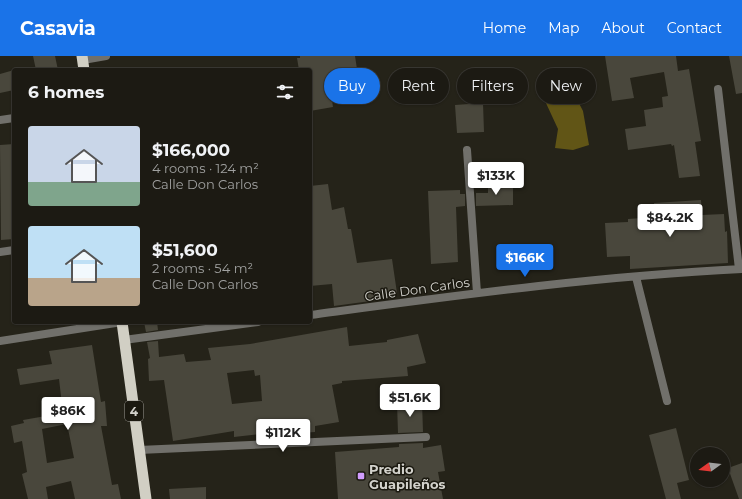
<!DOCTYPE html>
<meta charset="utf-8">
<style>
:root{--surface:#1c1a13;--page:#292721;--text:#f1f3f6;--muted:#a0a1a0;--line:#3a3833;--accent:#1a73e8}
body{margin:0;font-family:Montserrat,sans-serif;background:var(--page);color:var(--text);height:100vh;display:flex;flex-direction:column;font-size:15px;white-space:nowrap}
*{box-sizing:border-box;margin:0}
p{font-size:13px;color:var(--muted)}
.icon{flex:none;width:22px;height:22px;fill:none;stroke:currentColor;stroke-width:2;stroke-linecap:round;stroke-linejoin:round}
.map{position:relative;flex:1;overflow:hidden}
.details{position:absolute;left:12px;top:12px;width:300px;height:256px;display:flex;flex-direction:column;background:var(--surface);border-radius:4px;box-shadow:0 1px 3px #0004,0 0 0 1px var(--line)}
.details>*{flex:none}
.hud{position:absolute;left:324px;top:12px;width:358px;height:36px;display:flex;gap:8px}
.needle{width:26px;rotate:255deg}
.fabs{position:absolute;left:690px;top:391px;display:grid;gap:8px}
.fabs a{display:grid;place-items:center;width:40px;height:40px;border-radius:50%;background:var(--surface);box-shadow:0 1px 3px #0004,0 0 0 1px var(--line);font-size:20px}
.price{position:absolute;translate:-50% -34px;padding:0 9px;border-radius:4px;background:#fff;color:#222;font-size:13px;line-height:26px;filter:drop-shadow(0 1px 2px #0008)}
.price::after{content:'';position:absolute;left:50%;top:24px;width:12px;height:9px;margin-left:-6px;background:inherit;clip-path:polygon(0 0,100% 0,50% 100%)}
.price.selected{background:var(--accent);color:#fff}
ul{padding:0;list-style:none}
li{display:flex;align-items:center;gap:12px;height:100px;padding:0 16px}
li span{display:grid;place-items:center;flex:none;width:112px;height:80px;border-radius:4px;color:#555}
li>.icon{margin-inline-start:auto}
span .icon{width:48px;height:48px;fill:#fffc;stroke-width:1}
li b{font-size:17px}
h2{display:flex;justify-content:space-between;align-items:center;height:48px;padding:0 16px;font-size:17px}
.chip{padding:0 14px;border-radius:18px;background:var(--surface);box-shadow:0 1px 3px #0004,0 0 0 1px var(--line);font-size:14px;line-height:36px}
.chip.selected{background:var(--accent);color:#fff}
header{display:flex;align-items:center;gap:24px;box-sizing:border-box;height:56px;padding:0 20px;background:var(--accent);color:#fff}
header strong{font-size:19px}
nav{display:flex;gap:22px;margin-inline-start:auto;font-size:14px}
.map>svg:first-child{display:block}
.water{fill:#615516}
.building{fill:#49473c;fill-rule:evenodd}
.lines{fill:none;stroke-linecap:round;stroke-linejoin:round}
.minor{stroke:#71706b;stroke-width:8}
.trunk{stroke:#d1cfc4;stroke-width:11}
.poi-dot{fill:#d19dfe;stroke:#1b1910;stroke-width:1.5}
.labels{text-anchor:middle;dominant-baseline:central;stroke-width:3;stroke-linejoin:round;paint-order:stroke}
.shield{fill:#1b1910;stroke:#9c9a94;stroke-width:1}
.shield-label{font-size:12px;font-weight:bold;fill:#d3d2cc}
.street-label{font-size:13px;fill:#d3d2cc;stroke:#1b1910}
.poi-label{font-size:13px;font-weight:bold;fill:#d3d2cc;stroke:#1b1910;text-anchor:start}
</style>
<header>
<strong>Casavia</strong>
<nav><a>Home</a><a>Map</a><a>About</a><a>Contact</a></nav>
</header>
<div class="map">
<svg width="742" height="443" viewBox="0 0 742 443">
<rect width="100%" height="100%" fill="#252319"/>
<path class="water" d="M551,22L570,30L583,55L589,89L573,94L555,92L558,73L539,32Z"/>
<path class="building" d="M33,0H55L58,14H36Z
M300,0H355L359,26L330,31L333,51L310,55V14H299L297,2H300Z
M605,0H676L678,15L689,13L701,85L695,86L700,120L679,122L674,89L672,90L671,88L628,94L625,73L646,70L644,54L663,51L662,41L668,40L664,16L630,22L634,42L612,45Z
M729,0H742V37L736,38Z
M14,14V34L0,37V18Z
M483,47L484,76L457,77L455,49Z
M14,88V183L1,184L0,89Z
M328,128L332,154L344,151L348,173H351L357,207L392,203L397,237L392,238L393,242L334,250L332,228L310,230V130Z
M488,128H513V149L476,150V137H488Z
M460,134V138H465V150L456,151L458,206L431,208L428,135Z
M701,144L702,159L724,158L725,176L727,175L728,207L630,213V200L607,201L605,167L628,166V163L656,161L654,147Z
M144,266H157L158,274L146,276Z
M347,271L349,290L387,286V284L418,278L426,307L407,311L408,320L342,325V327L332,329L339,366L315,370V376L300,377V373L260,375V378L234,381V375L173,385L164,324L149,325L148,303L150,302L147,286L158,285L159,301L184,298L186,306L211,304L208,292L250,288ZM254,314L255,320L260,319L262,345L232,348L227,317Z
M92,289L101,346L105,345L107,370H101L112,429L118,428L121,443H75L71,425L46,431L48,443H28L22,418L27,416L22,385L14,387L11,370L24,367L23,364L63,357L59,323L20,329L17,313L52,308L49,295ZM67,368L74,402L47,407L42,373Z
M422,346L423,376L398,377L397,347Z
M676,372L689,424L677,427L681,443H666L649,379Z
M423,387V392L441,389L445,415L438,416L443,443H338L335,396L399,391V388Z
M742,407V443H739L728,412Z
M206,431V443H170L169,433Z"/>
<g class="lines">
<path class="minor" d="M83,4L106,0
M718,33L739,213
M0,64L14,62
M467,94L477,237
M0,196L14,194
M636,221L667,345
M310,259C453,240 597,220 742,213
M124,284L258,266
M0,285L122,266
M139,394L426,381"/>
<path class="trunk" d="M82,0L84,14
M122,266L146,443"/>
</g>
<rect class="poi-dot" x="357" y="416" width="8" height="8" rx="2"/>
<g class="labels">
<rect class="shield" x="125" y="345" width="18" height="20" rx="3"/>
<g class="shield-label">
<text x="134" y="355">4</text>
</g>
<g class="street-label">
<text transform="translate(417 233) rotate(-8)">Calle Don Carlos</text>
</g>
<g class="poi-label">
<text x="369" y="413">Predio<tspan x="369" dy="15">Guapileños</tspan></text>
</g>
</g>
</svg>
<div class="fabs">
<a><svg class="needle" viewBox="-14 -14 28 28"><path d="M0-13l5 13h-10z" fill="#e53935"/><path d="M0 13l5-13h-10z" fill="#a0a1a0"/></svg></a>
</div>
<b class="price" style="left:496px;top:140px">$133K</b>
<b class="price" style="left:670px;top:182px">$84.2K</b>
<b class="price selected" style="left:525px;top:222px">$166K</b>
<b class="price" style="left:410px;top:362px">$51.6K</b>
<b class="price" style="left:68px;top:375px">$86K</b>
<b class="price" style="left:283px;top:397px">$112K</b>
<div class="hud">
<a class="chip selected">Buy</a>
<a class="chip">Rent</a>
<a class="chip">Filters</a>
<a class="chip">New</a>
</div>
<section class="details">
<h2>6 homes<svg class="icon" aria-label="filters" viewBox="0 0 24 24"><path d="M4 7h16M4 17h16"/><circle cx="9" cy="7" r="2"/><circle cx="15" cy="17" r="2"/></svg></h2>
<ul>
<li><span style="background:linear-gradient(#c9d6e8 70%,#7fa58c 0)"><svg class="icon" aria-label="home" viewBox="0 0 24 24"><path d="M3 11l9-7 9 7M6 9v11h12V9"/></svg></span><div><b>$166,000</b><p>4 rooms · 124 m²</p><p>Calle Don Carlos</p></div></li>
<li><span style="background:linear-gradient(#bfe0f5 65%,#b9a48a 0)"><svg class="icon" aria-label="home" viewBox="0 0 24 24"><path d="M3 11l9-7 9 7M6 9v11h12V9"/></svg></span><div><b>$51,600</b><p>2 rooms · 54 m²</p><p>Calle Don Carlos</p></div></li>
</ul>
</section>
</div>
